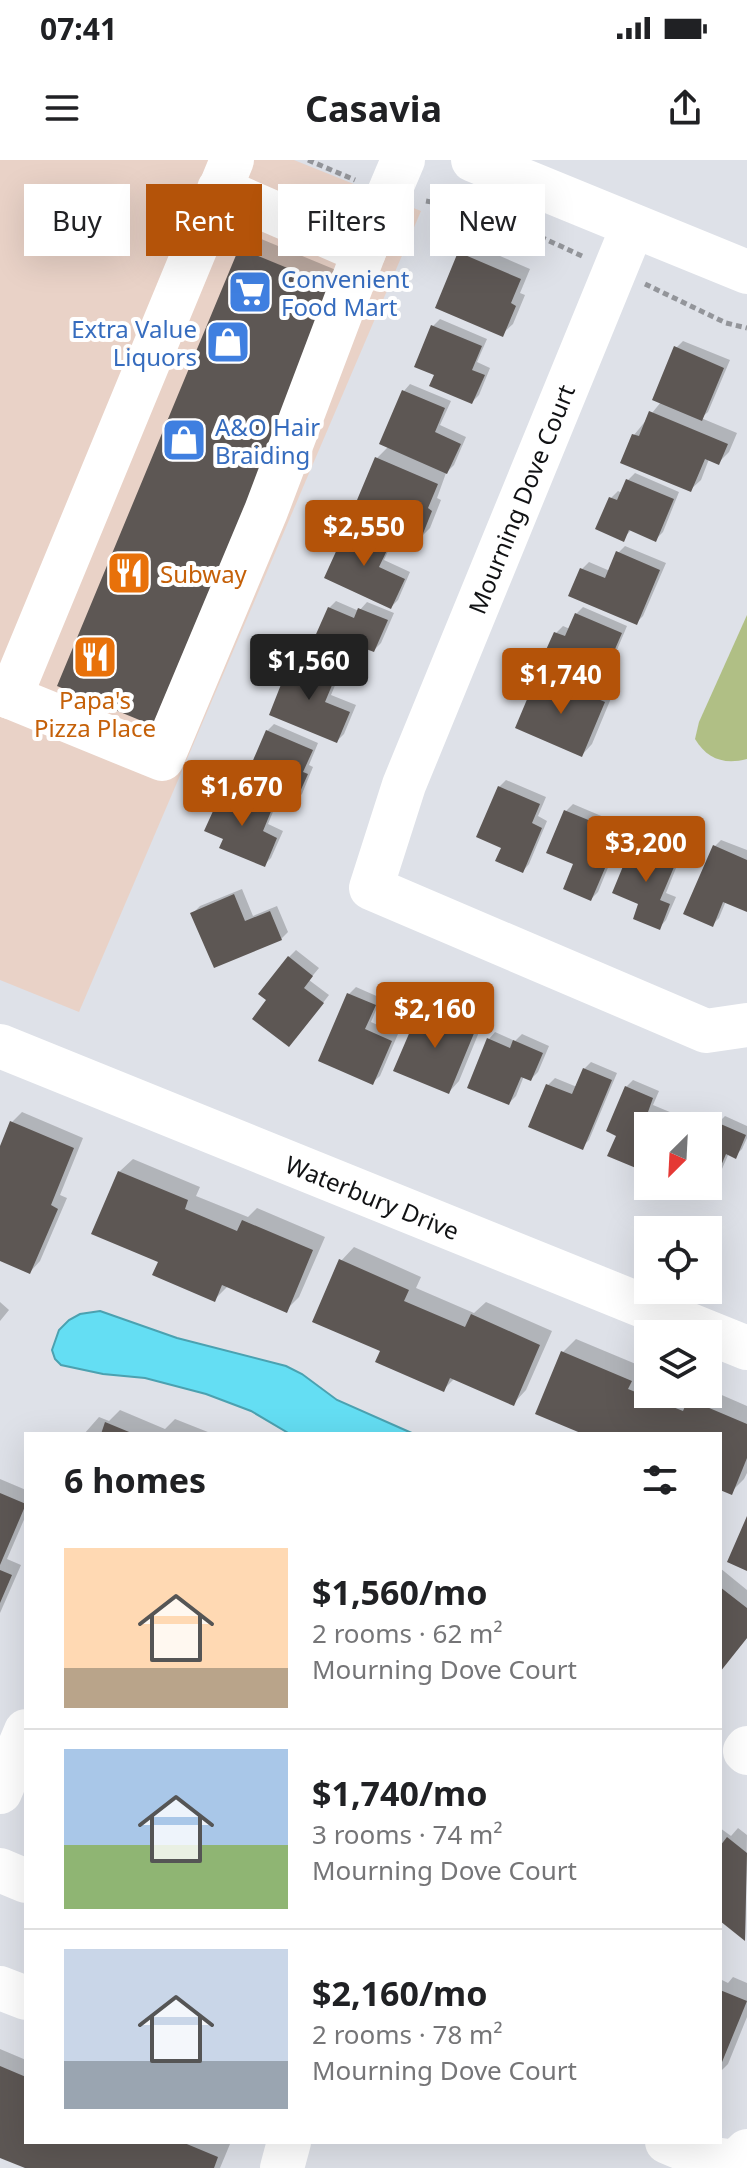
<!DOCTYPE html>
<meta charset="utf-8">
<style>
:root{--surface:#fff;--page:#f6f6f6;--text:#202124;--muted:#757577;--line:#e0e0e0;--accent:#b45309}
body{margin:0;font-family:"Noto Sans",sans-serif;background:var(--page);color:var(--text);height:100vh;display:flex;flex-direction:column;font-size:30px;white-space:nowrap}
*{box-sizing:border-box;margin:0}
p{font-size:26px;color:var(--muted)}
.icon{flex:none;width:44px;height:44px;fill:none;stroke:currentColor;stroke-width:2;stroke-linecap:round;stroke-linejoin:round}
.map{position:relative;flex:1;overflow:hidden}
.drawer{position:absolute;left:24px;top:1272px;width:698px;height:712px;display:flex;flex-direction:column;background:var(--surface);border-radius:0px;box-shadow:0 8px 32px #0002}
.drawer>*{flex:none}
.hud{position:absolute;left:24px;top:24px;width:700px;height:72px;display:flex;gap:16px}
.needle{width:52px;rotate:204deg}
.fabs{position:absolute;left:634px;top:952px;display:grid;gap:16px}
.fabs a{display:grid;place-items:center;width:88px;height:88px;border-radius:0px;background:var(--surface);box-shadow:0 8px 32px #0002;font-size:40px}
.price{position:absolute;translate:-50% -68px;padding:0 18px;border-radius:8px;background:var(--accent);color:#fff;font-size:26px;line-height:52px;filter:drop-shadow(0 2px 4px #0008)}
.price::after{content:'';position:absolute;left:50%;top:48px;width:24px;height:18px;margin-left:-12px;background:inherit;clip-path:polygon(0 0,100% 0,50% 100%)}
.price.on{background:#222;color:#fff}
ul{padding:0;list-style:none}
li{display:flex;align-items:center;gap:24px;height:200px;padding:0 40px}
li+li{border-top:2px solid var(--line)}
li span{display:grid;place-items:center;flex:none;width:224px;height:160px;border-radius:0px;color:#555}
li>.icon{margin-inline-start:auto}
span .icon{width:96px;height:96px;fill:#fffc;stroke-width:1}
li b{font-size:34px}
h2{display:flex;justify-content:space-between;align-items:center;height:96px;padding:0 40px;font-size:34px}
.tag{padding:0 28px;border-radius:0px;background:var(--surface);box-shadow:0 8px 32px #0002;font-size:28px;line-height:72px}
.tag.on{background:var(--accent);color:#fff}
.status{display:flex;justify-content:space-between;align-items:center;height:56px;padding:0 40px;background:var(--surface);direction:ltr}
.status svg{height:22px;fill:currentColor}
header{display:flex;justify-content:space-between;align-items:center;height:104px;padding:0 40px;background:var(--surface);font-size:36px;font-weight:700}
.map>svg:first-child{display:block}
.commercial{fill:#e9d2c7}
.green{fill:#b0bf85}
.water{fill:#64def3;stroke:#4ba1b0;stroke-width:2}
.shadow{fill:#0003}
.building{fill:#5d5754}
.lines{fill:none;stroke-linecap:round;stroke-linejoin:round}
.path{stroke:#93959a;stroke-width:5;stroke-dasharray:6 4;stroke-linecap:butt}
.minor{stroke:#fff;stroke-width:44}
.major{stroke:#fff;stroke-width:44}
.labels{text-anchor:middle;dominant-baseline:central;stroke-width:8;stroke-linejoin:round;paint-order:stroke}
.shop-label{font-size:24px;fill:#366cbe;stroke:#fff;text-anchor:start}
.street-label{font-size:24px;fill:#111214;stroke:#fff}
.food-label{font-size:24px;fill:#c56008;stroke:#fff;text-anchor:start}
</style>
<div class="status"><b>07:41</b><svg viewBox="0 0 49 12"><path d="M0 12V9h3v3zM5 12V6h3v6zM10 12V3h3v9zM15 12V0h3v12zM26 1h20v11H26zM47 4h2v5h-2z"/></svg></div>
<header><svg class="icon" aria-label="menu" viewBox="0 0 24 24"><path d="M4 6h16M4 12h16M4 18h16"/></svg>Casavia<svg class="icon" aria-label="share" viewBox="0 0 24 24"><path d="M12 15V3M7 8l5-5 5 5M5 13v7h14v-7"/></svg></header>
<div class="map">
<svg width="747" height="2008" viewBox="0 0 747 2008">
<rect width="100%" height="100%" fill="#dee1e8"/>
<path class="commercial" d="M0,0H294L421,51L79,852L0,820Z"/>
<path class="green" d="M747,455V599C724,605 707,599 695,579L699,562Z"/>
<path class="water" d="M100,1151L177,1178L286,1206L302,1214L337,1240L414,1274H290L251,1251L206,1234L145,1218L103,1214L61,1205L55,1199L52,1190L59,1170L69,1160L80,1154Z"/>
<path class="shadow" d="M254,76L348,115L60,525L240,89Z
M470,83L530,109L520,133L525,135L513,164L502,174L460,94Z
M440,159L487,179L477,202L490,208L479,235L472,242L436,214L433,166Z
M683,181L730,200L708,252L701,258L737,273L729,292L719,302L709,299L701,320L690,330L634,275L661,242L676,188Z
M410,224L451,241L440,265L466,277L454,305L446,313L437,338L441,340L430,368L419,379L377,298L389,286L404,231Z
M635,313L679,332L663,372L656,379L632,369L623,379L611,338L618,331L622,333L628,320Z
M357,359L395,376L384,400L410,412L398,440L391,447L326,417L350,366Z
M625,386L666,403L643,456L636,463L582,409L589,402L610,411L618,393Z
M336,441L359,451L367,442L394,453L381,483L374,490L369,488L364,501L357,508L329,448Z
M583,447L627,466L606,516L598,524L614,531L592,584L582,595L530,539L537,531L544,516L555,505L556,473L563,466L570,469L576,454Z
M300,494L341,511L331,535L356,545L344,574L337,581L293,500Z
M274,564L318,583L309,605L313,607L302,634L295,641L276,622L267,571Z
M506,620L546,637L538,656L547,661L529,704L523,711L499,627Z
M231,623L277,642L268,664L283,671L271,698L264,705L226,678L224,630Z
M573,644L625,666L598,732L591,739L576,703L566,651Z
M641,676L682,693L666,733L676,737L666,760L660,767L641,743L634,683Z
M721,680L747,690V750L726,741L719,758L712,765L714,687Z
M242,729L253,756L277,746L288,772L281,779L193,753L200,746Z
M296,790L319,808L309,820L329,835L296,878L269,840L289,797Z
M356,827L381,838L371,862L398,874L380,916L373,922L349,834Z
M432,838L455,848L459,844L486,855L459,921L449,932L421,849Z
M495,872L515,881L522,874L549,886L538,912L531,919L524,916L516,936L509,943L489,879Z
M591,902L617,913L589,980L582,987L531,966L548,925L555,918L577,927L584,909Z
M633,920L659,931L653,945L677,955L673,966H648V1011L619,975L626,927Z
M22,952L83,978L60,1035L67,1038L40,1101L30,1112L0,1099V991L12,962Z
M697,955L718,963L725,956L747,966V978L742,989L735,996L729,993L718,1018L712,1025L708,1024V966H688Z
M133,999L200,1027L196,1036L248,1057L257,1048L325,1077L299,1137L286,1150L228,1126L215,1139L160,1101L119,1012Z
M354,1087L421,1117L416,1128L474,1153L486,1142L552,1171L526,1230L513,1244L455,1218L443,1230L382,1190L341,1101Z
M0,1142L9,1150L0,1161Z
M576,1179L643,1207L640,1216L648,1219V1234H685L693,1237L696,1234H708V1229L747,1246V1313L744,1319L731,1332L720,1328V1274H588L563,1192Z
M120,1250L165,1269L175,1259L213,1274H84L99,1257L109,1261Z
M0,1319L26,1330V1355L7,1399L21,1405L0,1453Z
M720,1408L747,1430V1478L720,1510Z
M720,1668L731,1676L738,1668L747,1675L745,1778L720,1758Z
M733,1817L747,1823V1857L728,1904L720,1912V1819L728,1823Z
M0,1889L26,1900V1982H225L230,1984L220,2008H30L0,1996Z"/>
<path class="building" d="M239,88L336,128L154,566L57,526Z
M458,92L521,119L511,143L516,146L503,177L435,148Z
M431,165L482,186L472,210L485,215L472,244L429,226L434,215L414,207Z
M674,186L724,208L702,261L652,240Z
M402,230L445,248L435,272L461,284L447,314L379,284Z
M649,251L728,284L719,305L705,299L691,332L620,303L632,274L639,276Z
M375,297L438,324L428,348L432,351L420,381L352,352Z
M626,319L674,339L656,382L629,370L624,382L595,369L609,337L617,340Z
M348,365L390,384L379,407L405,419L391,449L324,418Z
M616,391L660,410L637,465L568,436L580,408L605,418Z
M328,447L354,458L358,448L388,460L374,492L366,489L357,510L309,490Z
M575,453L622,473L599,526L541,501L554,472L565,476Z
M291,499L335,518L325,542L350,552L337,583L269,555Z
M542,515L605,542L582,597L515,568L528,537L532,539Z
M266,570L313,590L303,612L308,614L295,643L270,633L273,623L248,612Z
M498,626L540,644L532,663L542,668L523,713L495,701L501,688L476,677Z
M223,629L272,649L263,671L277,678L265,707L219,688L223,679L204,671Z
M564,650L620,673L591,741L563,729L573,704L546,693Z
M633,682L677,700L660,740L670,744L660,770L633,759L638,744L612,733Z
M713,685L747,700V752L723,742L713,767L683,754Z
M234,734L245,761L270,751L282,780L214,808L190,753Z
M288,796L313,816L304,828L324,843L289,887L252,859L266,840L258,834Z
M347,833L376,845L365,869L392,881L373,925L318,901Z
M420,848L445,858L447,853L477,866L449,934L393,911Z
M487,878L510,888L513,880L543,893L531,921L521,917L509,945L467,928Z
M583,908L612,920L583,990L528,967L546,924L572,934Z
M625,926L653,938L648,952L672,962L670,966H648V1013L607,996L616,976L606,971Z
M10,961L74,988L51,1045L58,1049L30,1114L0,1101V986Z
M716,962L746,975L736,999L726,994L712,1027L708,1026V968L713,970Z
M118,1011L188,1040L185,1049L237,1071L242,1060L313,1090L287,1153L222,1125L215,1142L152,1115L158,1102L91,1074Z
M339,1099L409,1130L404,1141L465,1167L471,1154L540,1185L514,1246L450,1218L444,1232L375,1202L380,1191L312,1162Z
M561,1191L632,1221L628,1229L683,1251L688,1239L747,1264V1298L732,1335L720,1330V1274H583L535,1254Z
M105,1262L134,1274H101Z
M0,1333L26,1344L0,1405Z
M747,1356V1411L727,1402Z
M0,1410L12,1415L0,1443Z
M720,1427L747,1448V1478L720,1512Z
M727,1677L747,1693L745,1781L720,1761V1686Z
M720,1830L747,1841L720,1907Z
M0,1906L26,1917V1982H182L218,1997L214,2008H25L0,1998Z"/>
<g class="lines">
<path class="path" d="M308,0L355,20
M426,41C487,52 526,70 582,96
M645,124L726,163L747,168"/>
<g class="minor">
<path d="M219,29L364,92L403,0"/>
<path d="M633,66L404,625L371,728L706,871L747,865"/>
<path d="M0,533L10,537L232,0"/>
<path d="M10,537L162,599L266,351L364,92"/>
<path id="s1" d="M0,886L747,1188"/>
<path d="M747,1588L745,1591L747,1593"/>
<path d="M0,1632L26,1571"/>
<path d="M0,1710L26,1721"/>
<path d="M0,1828L26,1838"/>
<path d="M667,1982L706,1998L736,2002L747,1991"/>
<path d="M282,2008L289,1982"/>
</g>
<path class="major" d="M473,0L747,112"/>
</g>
<defs>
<g id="supermarket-square" transform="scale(2.3)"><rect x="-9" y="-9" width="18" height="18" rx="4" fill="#3f7fe0" stroke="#fff"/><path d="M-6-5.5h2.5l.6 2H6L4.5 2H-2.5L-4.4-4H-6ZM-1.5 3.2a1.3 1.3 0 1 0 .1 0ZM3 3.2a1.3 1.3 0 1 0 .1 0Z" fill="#fff"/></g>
<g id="shop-square" transform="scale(2.3)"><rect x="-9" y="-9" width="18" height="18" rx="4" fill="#3f7fe0" stroke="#fff"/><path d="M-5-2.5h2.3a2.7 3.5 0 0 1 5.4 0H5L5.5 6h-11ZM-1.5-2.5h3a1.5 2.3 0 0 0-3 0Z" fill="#fff"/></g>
<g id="restaurant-square" transform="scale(2.3)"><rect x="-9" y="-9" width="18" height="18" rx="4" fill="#e8710a" stroke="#fff"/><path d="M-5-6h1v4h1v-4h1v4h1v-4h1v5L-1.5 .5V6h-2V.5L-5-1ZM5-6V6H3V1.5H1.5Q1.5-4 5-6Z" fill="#fff"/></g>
</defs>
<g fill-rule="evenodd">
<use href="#supermarket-square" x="250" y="132"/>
<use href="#shop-square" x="228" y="182"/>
<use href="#shop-square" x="184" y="280"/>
<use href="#restaurant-square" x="129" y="413"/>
<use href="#restaurant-square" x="95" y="497"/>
</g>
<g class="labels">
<g class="shop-label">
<text x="281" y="118">Convenient<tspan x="281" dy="28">Food Mart</tspan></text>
<text x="197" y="168" text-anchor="end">Extra Value<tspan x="197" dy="28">Liquors</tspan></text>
<text x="215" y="266">A&amp;O Hair<tspan x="215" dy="28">Braiding</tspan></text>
</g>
<g class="street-label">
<text transform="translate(521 339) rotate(-68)">Mourning Dove Court</text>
<text stroke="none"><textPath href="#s1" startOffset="402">Waterbury Drive</textPath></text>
</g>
<g class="food-label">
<text x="160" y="413">Subway</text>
<text x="95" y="539" text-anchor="middle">Papa's<tspan x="95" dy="28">Pizza Place</tspan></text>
</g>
</g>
</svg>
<div class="fabs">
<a><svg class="needle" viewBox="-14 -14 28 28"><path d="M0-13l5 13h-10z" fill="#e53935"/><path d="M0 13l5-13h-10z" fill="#757577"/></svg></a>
<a><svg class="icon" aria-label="locate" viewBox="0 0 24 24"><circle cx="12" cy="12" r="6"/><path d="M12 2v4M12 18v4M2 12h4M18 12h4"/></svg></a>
<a><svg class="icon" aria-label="layers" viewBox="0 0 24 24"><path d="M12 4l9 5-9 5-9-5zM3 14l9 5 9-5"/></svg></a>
</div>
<b class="price" style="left:364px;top:408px">$2,550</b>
<b class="price on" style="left:309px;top:542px">$1,560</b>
<b class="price" style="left:561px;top:556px">$1,740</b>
<b class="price" style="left:242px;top:668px">$1,670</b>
<b class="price" style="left:646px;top:724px">$3,200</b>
<b class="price" style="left:435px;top:890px">$2,160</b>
<div class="hud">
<a class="tag">Buy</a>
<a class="tag on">Rent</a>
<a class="tag">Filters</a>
<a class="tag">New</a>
</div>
<section class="drawer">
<h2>6 homes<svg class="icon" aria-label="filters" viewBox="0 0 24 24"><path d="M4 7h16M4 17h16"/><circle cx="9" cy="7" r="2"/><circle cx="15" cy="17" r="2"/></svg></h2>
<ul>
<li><span style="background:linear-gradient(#ffd9b3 75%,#b9a48a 0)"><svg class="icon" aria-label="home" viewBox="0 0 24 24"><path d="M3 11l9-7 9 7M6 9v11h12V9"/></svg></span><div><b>$1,560/mo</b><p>2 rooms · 62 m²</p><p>Mourning Dove Court</p></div></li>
<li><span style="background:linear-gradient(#a9c7e8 60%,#8fb573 0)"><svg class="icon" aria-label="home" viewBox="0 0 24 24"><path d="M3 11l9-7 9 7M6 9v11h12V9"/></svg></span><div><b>$1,740/mo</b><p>3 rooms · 74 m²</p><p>Mourning Dove Court</p></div></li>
<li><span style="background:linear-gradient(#c9d6e8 70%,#9aa5b1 0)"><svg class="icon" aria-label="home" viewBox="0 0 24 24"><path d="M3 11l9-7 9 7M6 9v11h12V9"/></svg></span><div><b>$2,160/mo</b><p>2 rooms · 78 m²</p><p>Mourning Dove Court</p></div></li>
</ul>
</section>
</div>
